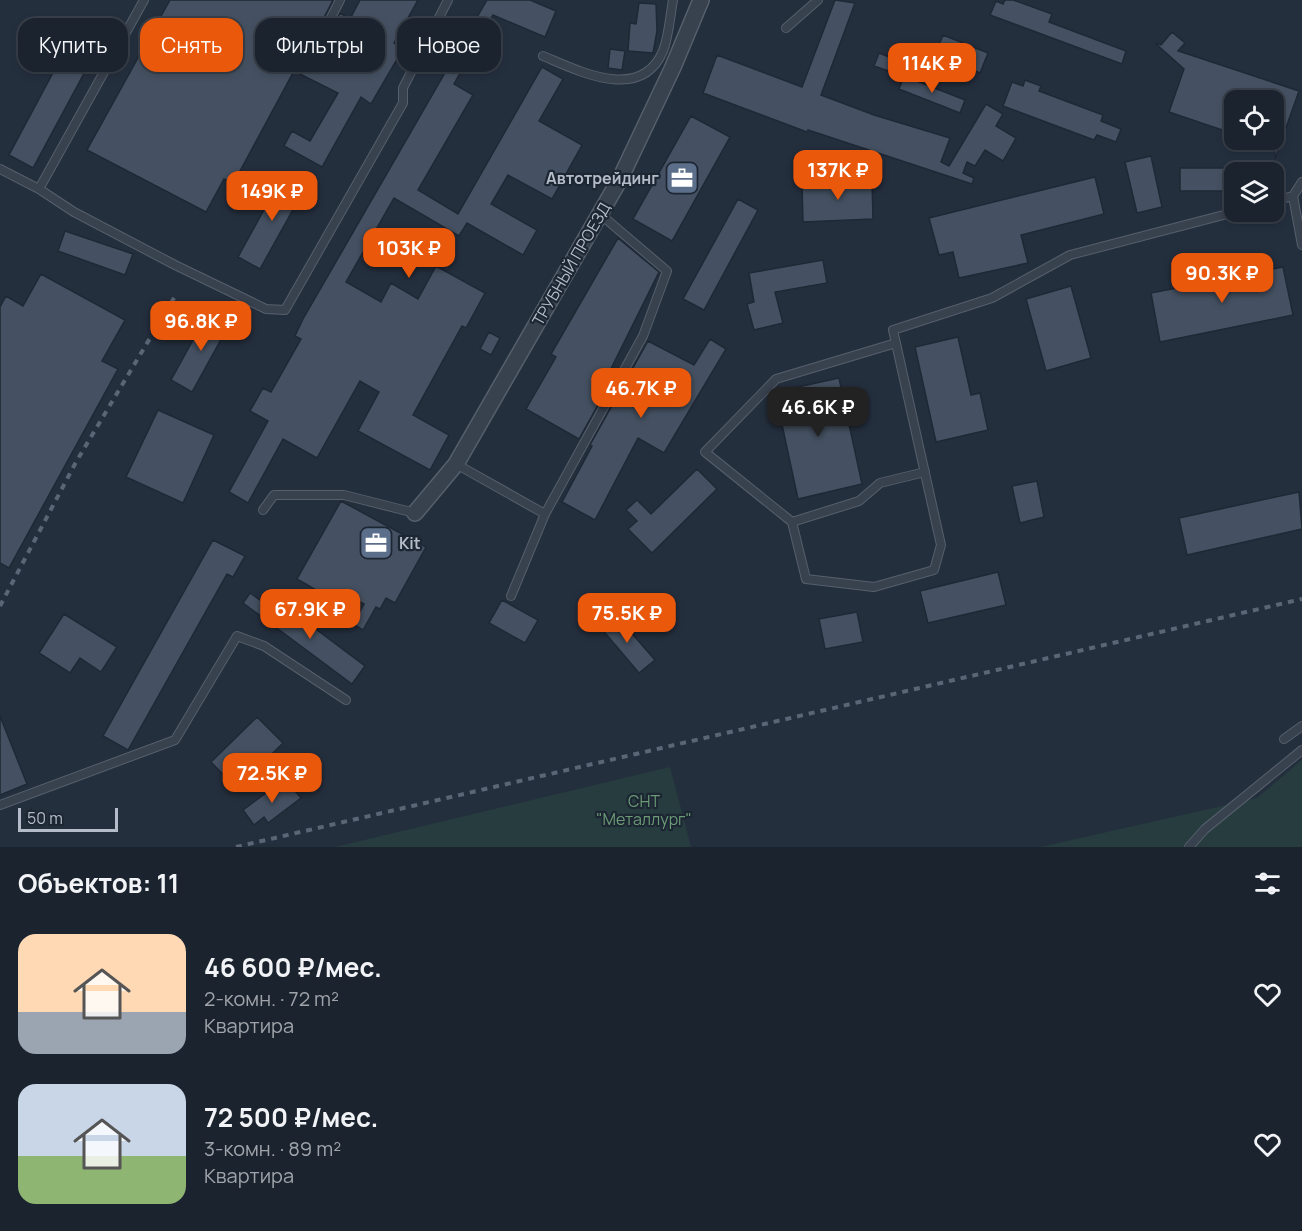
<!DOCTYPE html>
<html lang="ru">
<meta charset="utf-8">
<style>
:root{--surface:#1b232e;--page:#282f3a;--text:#f1f3f6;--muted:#a0a4aa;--line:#39404a;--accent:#ea580c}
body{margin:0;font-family:Manrope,sans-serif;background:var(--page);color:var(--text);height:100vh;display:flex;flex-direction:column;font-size:22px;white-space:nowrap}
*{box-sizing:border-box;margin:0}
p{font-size:20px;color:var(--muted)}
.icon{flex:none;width:33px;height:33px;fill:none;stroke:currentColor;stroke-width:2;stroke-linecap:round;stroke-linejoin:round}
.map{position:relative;height:847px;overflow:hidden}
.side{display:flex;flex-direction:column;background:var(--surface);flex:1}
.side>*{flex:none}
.guide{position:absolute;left:18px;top:18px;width:600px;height:54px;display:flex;gap:12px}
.tools{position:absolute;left:1224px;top:90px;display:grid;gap:12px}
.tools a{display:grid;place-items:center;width:60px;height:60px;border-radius:12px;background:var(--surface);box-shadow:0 3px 9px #0003,0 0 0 2px var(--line);font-size:30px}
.scale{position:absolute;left:18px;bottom:15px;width:100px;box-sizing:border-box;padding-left:6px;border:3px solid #b4bcc9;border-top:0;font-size:16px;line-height:21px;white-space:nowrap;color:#b4bcc9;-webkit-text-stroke:4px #1d2633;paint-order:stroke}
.price{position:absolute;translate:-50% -51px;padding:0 14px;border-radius:12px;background:var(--accent);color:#fff;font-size:20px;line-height:39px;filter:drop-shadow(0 2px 3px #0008)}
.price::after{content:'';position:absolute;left:50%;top:36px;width:18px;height:14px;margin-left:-9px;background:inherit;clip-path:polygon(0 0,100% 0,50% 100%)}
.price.on{background:#222;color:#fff}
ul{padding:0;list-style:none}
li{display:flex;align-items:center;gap:18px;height:150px;padding:0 18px}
li span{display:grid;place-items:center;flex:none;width:168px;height:120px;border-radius:18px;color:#555}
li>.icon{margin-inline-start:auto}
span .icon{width:72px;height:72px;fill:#fffc;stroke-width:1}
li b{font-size:26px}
h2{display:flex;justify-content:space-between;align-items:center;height:72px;padding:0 18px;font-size:26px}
.chip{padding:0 21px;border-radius:18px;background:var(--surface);box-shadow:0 3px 9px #0003,0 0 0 2px var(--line);font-size:21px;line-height:54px}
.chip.on{background:var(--accent);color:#fff}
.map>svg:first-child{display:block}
.green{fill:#263c3f}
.building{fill:#455162;stroke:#1f2835;stroke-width:1.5}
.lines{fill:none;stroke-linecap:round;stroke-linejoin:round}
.service-casing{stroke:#565f6c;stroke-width:10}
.minor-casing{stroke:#565f6c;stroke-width:18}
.service{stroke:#38414e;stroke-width:8}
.minor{stroke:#38414e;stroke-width:15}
.rail{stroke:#5a6575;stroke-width:4;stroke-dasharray:6 6;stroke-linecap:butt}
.labels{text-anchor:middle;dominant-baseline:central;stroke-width:4.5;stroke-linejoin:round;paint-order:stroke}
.poi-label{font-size:16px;font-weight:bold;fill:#b4bcc9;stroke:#1d2633;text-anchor:end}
.street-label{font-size:16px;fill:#b4bcc9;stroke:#1d2633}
.park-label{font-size:16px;fill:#6b9a76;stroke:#1d2633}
</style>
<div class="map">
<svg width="1302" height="847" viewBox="0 0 1302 847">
<rect width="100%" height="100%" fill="#242f3e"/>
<path class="green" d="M1302,760V847H1041L1257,798Z
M670,767L691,847H335Z"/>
<path class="building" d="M170,0H333L307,51L308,56L313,59L318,56L340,13L350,19L360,0H418L394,43L403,49L371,104L361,97L322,167L284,146L292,131L310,141L338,93L294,71L233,184L224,179L206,212L87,150Z
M487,0H530L556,11L545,37L493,15L454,84L473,95L418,190L458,214L542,67L563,79L539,121L582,145L552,199L508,175L491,204L537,230L523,255L467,223L459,236L394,198L346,282L381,302L391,283L418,299L436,266L485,293L466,328L462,326L413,415L449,435L430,470L358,431L379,392L360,381L317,458L283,439L248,503L229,492L268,421L250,411L263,388L271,392L301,339L295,336L303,319Z
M835,0L855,3L821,95L874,115L950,138L941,162L949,166L986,104L1003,114L996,126L1016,138L1003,161L985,150L975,166L967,162L963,173L974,178L972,184L808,130L807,132L703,93L717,55L802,87Z
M1005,0H1013L1052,14L1049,22L1126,51L1122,64L990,15L996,1L1003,4Z
M639,3L656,4L657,31L653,53L628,51L630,23L636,24Z
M78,26L102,40L33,168L9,155Z
M1172,32L1185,43L1178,51L1299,91L1275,159L1274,100H1234V134L1169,112L1184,69L1155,43L1161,45Z
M943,35L988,53L980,73L935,55Z
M610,49L625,51L622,70L608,68Z
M879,53L907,64L903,76L874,66Z
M904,76L965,100L960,113L899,89Z
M1025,80L1041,86L1039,91L1103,115L1101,121L1121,129L1116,142L1097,135L1094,140L1003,106L1012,82L1023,86Z
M691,116L730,137L672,241L633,219Z
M1151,156L1162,207L1137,213L1125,162Z
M1180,168H1234V191H1180Z
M283,175L305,188L260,269L238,257Z
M1095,177L1104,214L1021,235L1028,263L959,278L953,252L939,255L929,218Z
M872,180L873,219L803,222L802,183Z
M738,199L758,210L704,310L683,299Z
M65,231L133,254L125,275L58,251Z
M618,238L659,272L595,401L599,403L579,439L526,409L556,357L551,354Z
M823,260L827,283L775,292L783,323L754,330L747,304L754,302L749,273Z
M1283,267L1293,315L1160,342L1151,293Z
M41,274L125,320L102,361L118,369L9,568L0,563V307L6,296L23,306Z
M1071,286L1091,358L1046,371L1026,299Z
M209,311L230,323L192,392L171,380Z
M489,332L500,338L491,355L480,349Z
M958,337L971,395L980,393L988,430L936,442L915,347Z
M710,339L726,349L664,453L638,438L595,520L562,502L592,446L590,445L648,341L694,365Z
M839,378L862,484L798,499L775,392Z
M158,410L214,435L183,503L126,477Z
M697,469L717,489L652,553L628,529L637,521L626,510L637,500L651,514Z
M1037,481L1044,517L1020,523L1012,486Z
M1299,492L1302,529L1187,555L1179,518Z
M341,501L426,547L395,603L386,598L380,609L376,607L363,630L353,624L364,604L346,594L340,604L297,579Z
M213,540L245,556L233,577L227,574L128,750L103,736Z
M998,572L1006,605L928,623L920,591Z
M250,593L292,622L297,615L365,666L352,684L243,603Z
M502,600L538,620L525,643L489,623Z
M857,612L863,642L825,649L819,619Z
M64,614L117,647L101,672L80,658L70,673L39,653Z
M615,614L655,660L639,673L600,627Z
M0,716L27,784L0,795Z
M257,717L283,743L237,789L211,762Z
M278,784L284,791L291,786L301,798L268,823L264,817L254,825L243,810Z"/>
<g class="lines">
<g class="service-casing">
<path id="service" d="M786,28L818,0
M313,53L340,0
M543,56C579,71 641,103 663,51C669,36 670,16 673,0
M0,169L39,189L144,0
M1302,182L1293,196L1302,245
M39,189L74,212L175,265L266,309L285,310L403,103V88L448,0
M1274,201L1293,196
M896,343L776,379L705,452L792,522L859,501L880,483L925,472
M456,464L545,514
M263,510L274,495H344L415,513
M792,522L806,579L874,587L934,570L941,545L893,330L992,298L1070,255L1235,212
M511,596L545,514L643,336L667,271L600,214
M1284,739L1302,726
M0,805L175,740L237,636L264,646L346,700
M1189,847L1205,829L1302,750"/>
</g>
<g class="minor-casing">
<path id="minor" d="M415,513L456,464L620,179L673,67L701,0"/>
</g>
<use href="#service" class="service"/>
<use href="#minor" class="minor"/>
<path class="rail" d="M0,606L76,462L177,293
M236,847L1302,599"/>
</g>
<defs>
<g id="office-square" transform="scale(1.725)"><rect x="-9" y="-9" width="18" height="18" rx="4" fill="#5c6f8a" stroke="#1d2633"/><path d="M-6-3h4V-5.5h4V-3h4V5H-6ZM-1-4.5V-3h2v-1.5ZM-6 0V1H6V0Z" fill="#fff"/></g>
</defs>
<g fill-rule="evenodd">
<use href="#office-square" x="682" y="178"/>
<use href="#office-square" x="376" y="543"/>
</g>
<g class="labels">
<g class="poi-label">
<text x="659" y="178">Автотрейдинг</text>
<text x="399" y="543" text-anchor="start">Kit</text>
</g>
<g class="street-label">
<text transform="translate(571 264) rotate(-60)">ТРУБНЫЙ ПРОЕЗД</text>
</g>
<g class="park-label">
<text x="644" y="801">СНТ<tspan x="644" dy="18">"Металлург"</tspan></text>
</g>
</g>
</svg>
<div class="tools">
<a><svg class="icon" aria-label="locate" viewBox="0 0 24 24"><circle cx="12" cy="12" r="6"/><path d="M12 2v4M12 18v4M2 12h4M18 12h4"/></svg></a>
<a><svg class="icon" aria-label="layers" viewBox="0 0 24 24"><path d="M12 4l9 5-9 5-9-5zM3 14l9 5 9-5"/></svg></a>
</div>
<div class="scale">50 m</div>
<b class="price" style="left:932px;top:94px">114K ₽</b>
<b class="price" style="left:838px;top:201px">137K ₽</b>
<b class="price" style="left:272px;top:222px">149K ₽</b>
<b class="price" style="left:409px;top:279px">103K ₽</b>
<b class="price" style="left:1222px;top:304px">90.3K ₽</b>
<b class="price" style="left:201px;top:352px">96.8K ₽</b>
<b class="price" style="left:641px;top:419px">46.7K ₽</b>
<b class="price on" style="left:818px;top:438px">46.6K ₽</b>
<b class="price" style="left:310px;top:640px">67.9K ₽</b>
<b class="price" style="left:627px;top:644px">75.5K ₽</b>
<b class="price" style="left:272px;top:804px">72.5K ₽</b>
<div class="guide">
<a class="chip">Купить</a>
<a class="chip on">Снять</a>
<a class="chip">Фильтры</a>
<a class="chip">Новое</a>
</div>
</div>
<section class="side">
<h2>Объектов: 11<svg class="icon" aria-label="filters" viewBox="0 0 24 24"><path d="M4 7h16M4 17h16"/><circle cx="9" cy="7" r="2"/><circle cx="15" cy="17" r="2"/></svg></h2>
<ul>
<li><span style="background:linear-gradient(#ffd9b3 65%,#9aa5b1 0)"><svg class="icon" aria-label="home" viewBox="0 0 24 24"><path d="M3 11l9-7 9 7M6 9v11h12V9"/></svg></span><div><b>46 600 ₽/мес.</b><p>2-комн. · 72 m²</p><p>Квартира</p></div><svg class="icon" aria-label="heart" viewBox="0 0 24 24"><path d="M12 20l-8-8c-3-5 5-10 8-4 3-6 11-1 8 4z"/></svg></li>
<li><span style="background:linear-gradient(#c9d6e8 60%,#8fb573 0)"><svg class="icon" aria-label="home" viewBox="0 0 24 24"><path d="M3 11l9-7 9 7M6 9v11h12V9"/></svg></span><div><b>72 500 ₽/мес.</b><p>3-комн. · 89 m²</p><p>Квартира</p></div><svg class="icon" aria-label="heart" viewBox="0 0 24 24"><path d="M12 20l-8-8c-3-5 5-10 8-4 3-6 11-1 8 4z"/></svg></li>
</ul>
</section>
